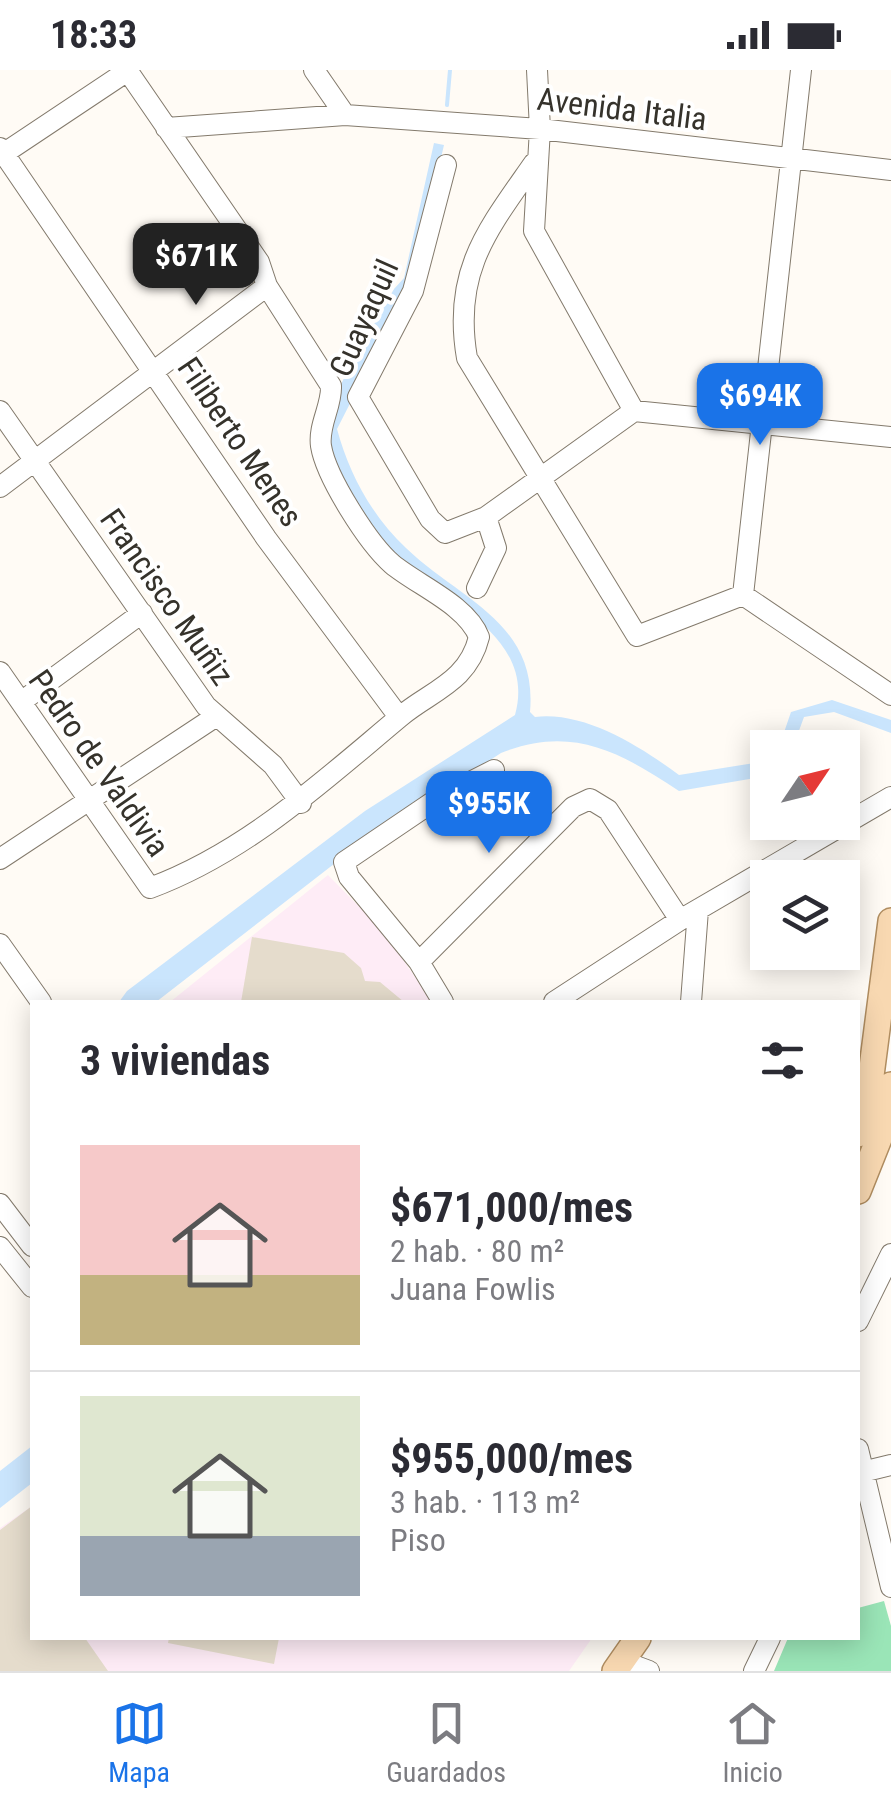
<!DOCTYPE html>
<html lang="es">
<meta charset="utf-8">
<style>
:root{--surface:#fff;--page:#f2f2f3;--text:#2b2b33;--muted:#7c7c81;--line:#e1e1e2;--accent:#1a73e8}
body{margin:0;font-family:"Roboto Condensed",sans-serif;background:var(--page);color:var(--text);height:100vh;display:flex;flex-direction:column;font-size:38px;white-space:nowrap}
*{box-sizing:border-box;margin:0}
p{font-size:32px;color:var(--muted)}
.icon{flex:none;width:55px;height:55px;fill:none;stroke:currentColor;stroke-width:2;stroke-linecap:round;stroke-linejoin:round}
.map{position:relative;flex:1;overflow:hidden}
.details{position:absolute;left:30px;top:930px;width:830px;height:640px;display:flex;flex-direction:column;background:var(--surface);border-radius:0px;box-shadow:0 5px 25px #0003}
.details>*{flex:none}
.needle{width:65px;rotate:55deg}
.buttons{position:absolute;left:750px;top:660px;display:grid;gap:20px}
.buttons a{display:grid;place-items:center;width:110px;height:110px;border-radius:0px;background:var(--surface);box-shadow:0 5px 25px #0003;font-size:50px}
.price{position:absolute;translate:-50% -85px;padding:0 22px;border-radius:20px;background:var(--accent);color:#fff;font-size:32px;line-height:65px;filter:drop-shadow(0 2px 5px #0008)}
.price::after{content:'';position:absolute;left:50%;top:60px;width:30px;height:22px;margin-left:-15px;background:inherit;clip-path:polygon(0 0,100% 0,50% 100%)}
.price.selected{background:#222;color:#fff}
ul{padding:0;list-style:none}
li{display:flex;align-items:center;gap:30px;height:250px;padding:0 50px}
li+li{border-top:2px solid var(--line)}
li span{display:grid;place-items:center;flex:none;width:280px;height:200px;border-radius:0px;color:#555}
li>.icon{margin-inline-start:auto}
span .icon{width:120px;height:120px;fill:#fffc;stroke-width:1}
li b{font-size:42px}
h2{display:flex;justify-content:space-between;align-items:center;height:120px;padding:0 50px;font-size:42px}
.status{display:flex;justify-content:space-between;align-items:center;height:70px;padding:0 50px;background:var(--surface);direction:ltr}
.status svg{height:28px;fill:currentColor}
.tabs{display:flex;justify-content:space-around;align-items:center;height:140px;border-top:2px solid var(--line);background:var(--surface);font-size:28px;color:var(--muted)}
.tabs a{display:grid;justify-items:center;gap:5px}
.tabs .selected{color:var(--accent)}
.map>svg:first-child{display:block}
.industrial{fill:#feecf6}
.green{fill:#9ae5b7}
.water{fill:#cae5fd}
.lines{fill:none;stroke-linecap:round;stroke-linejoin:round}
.stream{stroke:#cae5fd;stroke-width:4}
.building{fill:#e5dccc}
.minor-casing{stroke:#837a6c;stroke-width:22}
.major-casing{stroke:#b08d60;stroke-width:28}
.minor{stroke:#fff;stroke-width:20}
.major{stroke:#f8d8b1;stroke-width:25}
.labels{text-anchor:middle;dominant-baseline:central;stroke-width:8;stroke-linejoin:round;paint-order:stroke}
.street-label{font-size:32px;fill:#35322b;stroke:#fff}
</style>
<div class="status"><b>18:33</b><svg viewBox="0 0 49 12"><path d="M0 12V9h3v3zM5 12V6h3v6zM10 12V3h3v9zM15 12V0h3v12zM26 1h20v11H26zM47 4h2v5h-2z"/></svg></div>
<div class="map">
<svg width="891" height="1601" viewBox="0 0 891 1601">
<rect width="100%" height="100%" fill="#fffbf5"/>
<path class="industrial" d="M328,805L384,862L432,932H170Z
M32,1436V1568H592L569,1601H0V1458Z"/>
<path class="green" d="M884,1531L891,1556V1601H774L788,1568H858V1538Z"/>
<path class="water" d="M434,73L444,75L412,212L337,359C349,404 372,446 406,478C460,530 538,552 530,642L535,647C585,641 641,677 679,705L767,691V706L679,721C619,681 571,655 501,683L343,787L156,932H119L127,921L365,741L515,645C536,569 451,535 403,492C380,471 364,445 348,419C339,405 324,380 326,363C330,320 373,258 394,219L404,208Z
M832,630L891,650V663L834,642L804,647L793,677H779L791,642Z
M32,1376V1413L0,1438V1401Z"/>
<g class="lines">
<path class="stream" d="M447,35L450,0"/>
</g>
<path class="building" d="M252,867L344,883L361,898L365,911L380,912L404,932H241Z
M32,1436V1568H85L108,1601H0V1460Z
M169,1568H279L274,1594L168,1573Z"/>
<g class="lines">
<g class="minor-casing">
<path id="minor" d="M314,0L345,45
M166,58L345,45L540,59L891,100
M0,78L266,468L399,647
M0,86L129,0
M534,93C488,159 452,201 467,288L637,566L743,525L891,625
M446,95L413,221L358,327L430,449L445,463L486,447L634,341L534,161L540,59L537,0
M0,341L206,636L273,695L301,733
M634,341L891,367
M0,417L267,216
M477,518L496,478L486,447
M743,525L801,0
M0,602L150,818C247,782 323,711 401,646C431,621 468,612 479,567C467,535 417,515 392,494C368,473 326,407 321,376C318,355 332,336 331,316L267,216L259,192L127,0
M21,632L142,543
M0,789L215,647
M0,874L41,932
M419,892L573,737L590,729L608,740L680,850
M443,932L419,892L349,807L344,792L437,729L494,700
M554,932L680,850L891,727
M691,932L698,840
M0,1134L32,1176
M0,1177L32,1217
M858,1251L891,1184
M858,1379L891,1517
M858,1403L891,1395
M622,1591L649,1601
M754,1601L770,1568"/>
</g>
<g class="major-casing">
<path id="major" d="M858,1064L869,1021L891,851
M858,1121L884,1056L891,1015
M615,1601L638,1568"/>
</g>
<use href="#minor" class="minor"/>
<use href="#major" class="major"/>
</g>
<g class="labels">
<g class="street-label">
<text transform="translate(622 39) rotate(7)">Avenida Italia</text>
<text transform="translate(364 248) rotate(-66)">Guayaquil</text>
<text transform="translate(240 372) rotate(56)">Filiberto Menes</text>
<text transform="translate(167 527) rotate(55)">Francisco Muñiz</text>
<text transform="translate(99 693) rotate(55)">Pedro de Valdivia</text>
</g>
</g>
</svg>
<div class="buttons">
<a><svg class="needle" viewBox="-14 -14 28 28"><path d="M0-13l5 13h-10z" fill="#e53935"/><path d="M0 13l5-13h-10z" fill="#7c7c81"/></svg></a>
<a><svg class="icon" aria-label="layers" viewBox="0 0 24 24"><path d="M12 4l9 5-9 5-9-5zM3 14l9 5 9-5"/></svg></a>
</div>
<b class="price selected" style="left:196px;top:238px">$671K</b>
<b class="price" style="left:760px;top:378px">$694K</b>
<b class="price" style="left:489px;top:786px">$955K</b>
<section class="details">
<h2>3 viviendas<svg class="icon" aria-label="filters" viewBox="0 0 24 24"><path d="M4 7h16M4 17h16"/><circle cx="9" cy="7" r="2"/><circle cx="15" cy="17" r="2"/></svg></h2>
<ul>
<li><span style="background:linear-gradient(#f6c9c9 65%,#c2b280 0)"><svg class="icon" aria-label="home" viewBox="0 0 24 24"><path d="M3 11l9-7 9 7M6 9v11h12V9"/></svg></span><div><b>$671,000/mes</b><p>2 hab. · 80 m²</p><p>Juana Fowlis</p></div></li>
<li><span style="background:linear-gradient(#dfe7d0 70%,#9aa5b1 0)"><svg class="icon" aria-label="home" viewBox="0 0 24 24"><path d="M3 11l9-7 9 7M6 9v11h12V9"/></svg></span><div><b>$955,000/mes</b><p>3 hab. · 113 m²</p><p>Piso</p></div></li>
</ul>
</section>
</div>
<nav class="tabs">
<a class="selected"><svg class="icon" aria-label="map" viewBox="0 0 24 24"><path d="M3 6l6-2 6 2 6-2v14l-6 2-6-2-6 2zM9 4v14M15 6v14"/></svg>Mapa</a>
<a><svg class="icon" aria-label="saved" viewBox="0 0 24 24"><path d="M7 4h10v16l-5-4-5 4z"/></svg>Guardados</a>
<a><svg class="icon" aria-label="home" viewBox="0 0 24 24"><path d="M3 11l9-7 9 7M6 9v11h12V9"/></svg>Inicio</a>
</nav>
